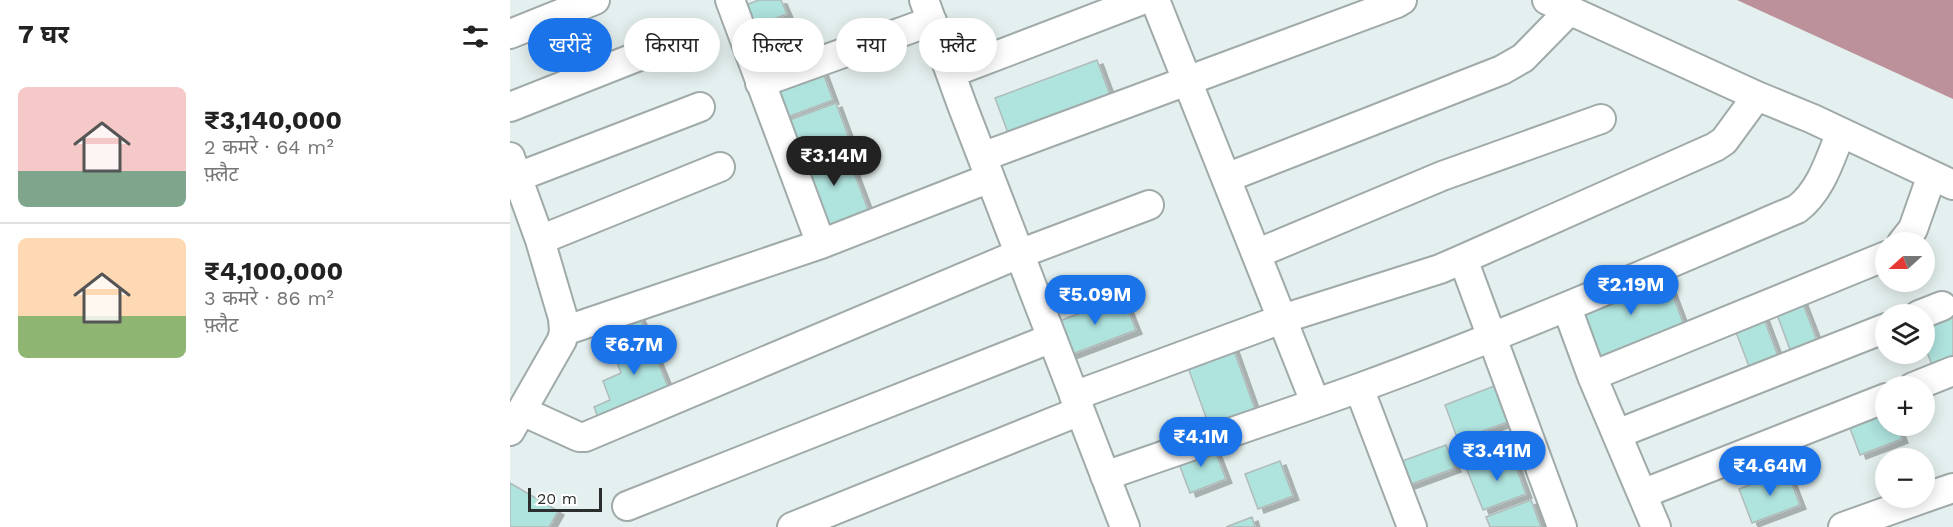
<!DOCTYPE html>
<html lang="hi">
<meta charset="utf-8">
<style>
:root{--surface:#fff;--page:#f6f6f6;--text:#222;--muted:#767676;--line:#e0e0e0;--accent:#1a73e8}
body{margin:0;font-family:"Work Sans","Noto Sans Devanagari",sans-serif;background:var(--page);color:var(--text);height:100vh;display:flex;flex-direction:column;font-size:22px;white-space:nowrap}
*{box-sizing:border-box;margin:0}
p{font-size:20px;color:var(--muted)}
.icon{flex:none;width:33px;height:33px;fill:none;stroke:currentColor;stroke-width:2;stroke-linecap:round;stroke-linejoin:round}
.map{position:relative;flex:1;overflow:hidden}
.sheet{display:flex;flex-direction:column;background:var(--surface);width:510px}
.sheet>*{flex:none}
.guide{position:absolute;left:18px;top:18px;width:570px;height:54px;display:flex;gap:12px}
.needle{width:39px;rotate:249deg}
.tools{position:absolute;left:1365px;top:232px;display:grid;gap:12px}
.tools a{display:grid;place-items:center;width:60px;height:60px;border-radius:50%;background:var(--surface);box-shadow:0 3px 15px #0003;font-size:30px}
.scale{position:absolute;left:18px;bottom:15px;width:74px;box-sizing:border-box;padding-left:6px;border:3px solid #2a2f2e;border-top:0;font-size:16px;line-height:21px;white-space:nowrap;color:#2a2f2e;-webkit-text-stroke:4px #fff;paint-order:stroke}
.price{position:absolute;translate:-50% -51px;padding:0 14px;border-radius:21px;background:var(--accent);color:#fff;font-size:20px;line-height:39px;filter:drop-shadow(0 2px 3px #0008)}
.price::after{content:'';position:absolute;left:50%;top:36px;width:18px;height:14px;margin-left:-9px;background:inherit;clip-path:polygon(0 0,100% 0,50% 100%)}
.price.selected{background:#222;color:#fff}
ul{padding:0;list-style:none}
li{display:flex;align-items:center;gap:18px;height:150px;padding:0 18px}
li+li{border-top:2px solid var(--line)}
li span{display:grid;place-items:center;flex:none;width:168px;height:120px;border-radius:9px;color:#555}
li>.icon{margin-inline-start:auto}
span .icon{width:72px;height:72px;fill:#fffc;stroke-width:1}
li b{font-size:26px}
h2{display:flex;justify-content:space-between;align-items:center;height:72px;padding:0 18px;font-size:26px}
.chip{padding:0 21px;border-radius:27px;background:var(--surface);box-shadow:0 3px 15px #0003;font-size:21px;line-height:54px}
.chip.selected{background:var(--accent);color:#fff}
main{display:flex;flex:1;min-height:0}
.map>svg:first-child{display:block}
.water{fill:#bc919a}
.building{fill:#afe3de;stroke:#b0bbba;stroke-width:1.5;filter:url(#shadow)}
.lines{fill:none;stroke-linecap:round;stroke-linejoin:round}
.minor-casing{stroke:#9faaa9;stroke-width:32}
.minor{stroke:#fff;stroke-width:28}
</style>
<main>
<section class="sheet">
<h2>7 घर<svg class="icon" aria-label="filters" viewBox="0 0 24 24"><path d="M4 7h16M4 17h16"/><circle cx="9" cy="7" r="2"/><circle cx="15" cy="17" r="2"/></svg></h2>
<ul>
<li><span style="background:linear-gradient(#f6c9c9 70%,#7fa58c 0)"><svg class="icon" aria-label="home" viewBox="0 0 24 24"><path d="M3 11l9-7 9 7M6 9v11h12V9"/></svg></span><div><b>₹3,140,000</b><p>2 कमरे · 64 m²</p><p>फ़्लैट</p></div></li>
<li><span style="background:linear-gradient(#ffd9b3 65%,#8fb573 0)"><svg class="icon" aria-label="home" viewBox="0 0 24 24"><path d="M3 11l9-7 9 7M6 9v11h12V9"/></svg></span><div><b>₹4,100,000</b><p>3 कमरे · 86 m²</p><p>फ़्लैट</p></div></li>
</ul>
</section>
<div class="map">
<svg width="1443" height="527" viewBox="0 0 1443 527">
<defs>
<filter id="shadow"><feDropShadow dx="6" dy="4" stdDeviation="0" flood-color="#0004"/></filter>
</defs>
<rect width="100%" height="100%" fill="#e4f0ef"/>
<path class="water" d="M1227,0H1443V99Z"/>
<path class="building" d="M249,0H271L277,14L236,29L228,8Z
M587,60L603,103L501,141L485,98Z
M310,65L323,100L272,119L259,84Z
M326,103L339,138L287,157L274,122Z
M334,146L359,212L314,228L290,162Z
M1155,275L1174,325L1087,357L1069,307Z
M613,297L626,330L557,356L544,323Z
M1291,299L1310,348L1283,358L1265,309Z
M1443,308V365L1425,372L1414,345V319Z
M129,316L161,394L90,423L84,407L100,400L93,381L111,373L104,355L122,348L112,323Z
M1253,316L1271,364L1242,374L1224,327Z
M722,345L747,415L701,431L676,362Z
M992,383L1006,419L948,440L935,405Z
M1376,409V426H1387L1392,439L1350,455L1338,423Z
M702,443L716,479L680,493L666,456Z
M936,445L945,468L896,486L887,463Z
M1001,453L1016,494L973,510L957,470Z
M770,461L783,496L748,509L735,474Z
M1277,471L1290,505L1242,523L1229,489Z
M0,483L48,511L39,527H0Z
M1021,500L1031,527H980L976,517Z
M742,517L745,527H716Z"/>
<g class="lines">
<g class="minor-casing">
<path id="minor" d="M220,0L311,244
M414,0L452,105L615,527
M645,0L805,402
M1037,0L1247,96L1303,119L1443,185
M0,34L85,0
M441,73L632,0
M250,83L422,21
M0,107L167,41
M0,157L30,240L53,318L54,331L52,340L0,431
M472,157L887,3L892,0
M716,178L992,70L1013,58L1060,10
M0,180L190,107
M30,240L210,167
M1392,243L1403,229L1422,175
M746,254L932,176L1091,119
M953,259L1052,527
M1057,308L1082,376L1146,527
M1409,315L1432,306
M54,331L311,244L480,178
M1082,376L1376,256
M1403,387L1443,371
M849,388L902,527
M564,396L772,319L930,269L953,259L1205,147L1214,141L1247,96
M12,411L69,437H75L509,254L639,205
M1107,434L1376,328
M595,476C680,446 765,418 849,388C997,334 1142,271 1287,209C1311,191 1320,159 1331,132
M1132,494L1376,398
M1414,498L1443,488
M117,506L542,338
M282,527L570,411
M1333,527L1414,498"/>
</g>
<use href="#minor" class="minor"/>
</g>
</svg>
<div class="tools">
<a><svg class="needle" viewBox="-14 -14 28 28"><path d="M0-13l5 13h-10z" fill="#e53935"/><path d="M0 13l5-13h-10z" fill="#767676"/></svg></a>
<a><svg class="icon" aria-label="layers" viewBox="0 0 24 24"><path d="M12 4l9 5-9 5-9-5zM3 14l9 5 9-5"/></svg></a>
<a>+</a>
<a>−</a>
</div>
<div class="scale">20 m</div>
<b class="price selected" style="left:324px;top:187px">₹3.14M</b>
<b class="price" style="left:1121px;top:316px">₹2.19M</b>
<b class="price" style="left:585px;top:326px">₹5.09M</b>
<b class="price" style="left:124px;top:376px">₹6.7M</b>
<b class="price" style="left:691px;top:468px">₹4.1M</b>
<b class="price" style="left:987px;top:482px">₹3.41M</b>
<b class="price" style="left:1260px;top:497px">₹4.64M</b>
<div class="guide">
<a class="chip selected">खरीदें</a>
<a class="chip">किराया</a>
<a class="chip">फ़िल्टर</a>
<a class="chip">नया</a>
<a class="chip">फ़्लैट</a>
</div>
</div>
</main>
